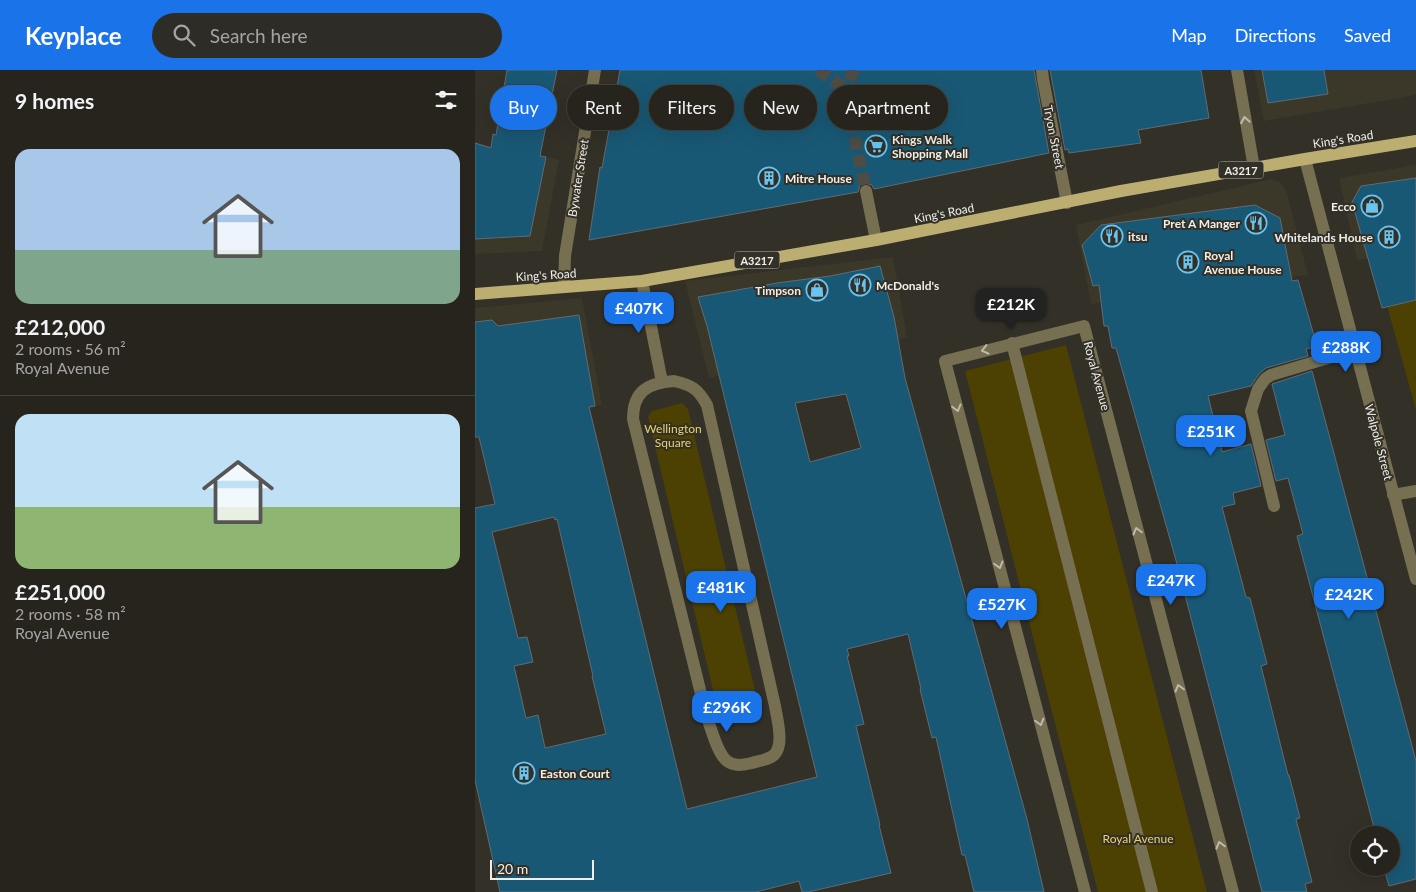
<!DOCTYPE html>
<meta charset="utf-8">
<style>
:root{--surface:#26241d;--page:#2e2c26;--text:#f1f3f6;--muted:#a4a4a4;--line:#42413b;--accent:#1a73e8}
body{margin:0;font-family:Lato,sans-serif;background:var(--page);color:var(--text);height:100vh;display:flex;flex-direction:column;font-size:19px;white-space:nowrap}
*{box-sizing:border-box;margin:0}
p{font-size:16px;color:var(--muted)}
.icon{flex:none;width:28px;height:28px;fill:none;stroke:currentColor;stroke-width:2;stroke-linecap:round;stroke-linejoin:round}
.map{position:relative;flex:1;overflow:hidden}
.drawer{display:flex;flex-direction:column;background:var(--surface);width:475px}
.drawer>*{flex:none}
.banner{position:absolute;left:15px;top:15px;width:475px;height:45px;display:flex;gap:10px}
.buttons{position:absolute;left:875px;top:756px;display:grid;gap:10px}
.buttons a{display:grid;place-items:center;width:50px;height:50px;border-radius:50%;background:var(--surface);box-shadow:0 5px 20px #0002,0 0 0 1px var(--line);font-size:25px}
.scale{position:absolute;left:15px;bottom:12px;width:104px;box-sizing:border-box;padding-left:5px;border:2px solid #f0eee9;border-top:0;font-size:14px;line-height:18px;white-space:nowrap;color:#f0eee9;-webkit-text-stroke:4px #323027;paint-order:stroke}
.price{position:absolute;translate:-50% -42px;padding:0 11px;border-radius:10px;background:var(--accent);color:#fff;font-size:16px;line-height:32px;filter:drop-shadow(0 1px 2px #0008)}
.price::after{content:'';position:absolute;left:50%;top:30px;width:15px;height:11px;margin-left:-8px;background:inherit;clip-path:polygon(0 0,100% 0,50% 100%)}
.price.selected{background:#222;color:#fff}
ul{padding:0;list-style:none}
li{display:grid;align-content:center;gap:10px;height:265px;padding:0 15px}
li+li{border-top:1px solid var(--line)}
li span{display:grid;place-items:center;height:155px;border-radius:15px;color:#555}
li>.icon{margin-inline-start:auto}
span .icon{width:90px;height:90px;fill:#fffc;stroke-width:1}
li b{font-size:21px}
h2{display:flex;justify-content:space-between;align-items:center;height:60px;padding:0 15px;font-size:21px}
.chip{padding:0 18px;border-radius:22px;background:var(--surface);box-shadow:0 5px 20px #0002,0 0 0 1px var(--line);font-size:18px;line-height:45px}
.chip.selected{background:var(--accent);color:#fff}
header{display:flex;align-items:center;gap:30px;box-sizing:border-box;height:70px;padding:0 25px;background:var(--accent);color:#fff}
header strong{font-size:24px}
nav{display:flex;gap:28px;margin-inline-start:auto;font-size:18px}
.search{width:350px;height:45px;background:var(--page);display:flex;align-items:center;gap:12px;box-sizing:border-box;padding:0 18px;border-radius:28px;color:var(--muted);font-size:19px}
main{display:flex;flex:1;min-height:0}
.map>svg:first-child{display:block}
.built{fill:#3b3829}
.green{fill:#4c4002}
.building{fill:#195874;stroke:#616b71;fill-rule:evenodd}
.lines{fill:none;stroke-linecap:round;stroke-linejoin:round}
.minor-tunnel{stroke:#4e4c44;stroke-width:12;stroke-dasharray:12 6;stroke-linecap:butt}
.minor{stroke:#766f52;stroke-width:12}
.major{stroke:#bcae71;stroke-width:12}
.oneway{stroke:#bfbbad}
.labels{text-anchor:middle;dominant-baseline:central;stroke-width:4;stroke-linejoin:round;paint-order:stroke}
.shield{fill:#323027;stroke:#b7b5af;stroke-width:1}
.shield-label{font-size:11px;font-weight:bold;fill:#f0eee9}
.street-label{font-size:12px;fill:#f0eee9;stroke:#323027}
.poi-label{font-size:12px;font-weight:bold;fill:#f0eee9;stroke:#323027;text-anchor:start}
.park-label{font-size:12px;fill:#ead26b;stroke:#323027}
</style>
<header>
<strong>Keyplace</strong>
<div class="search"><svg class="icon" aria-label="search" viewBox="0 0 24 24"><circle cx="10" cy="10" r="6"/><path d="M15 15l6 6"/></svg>Search here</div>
<nav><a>Map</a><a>Directions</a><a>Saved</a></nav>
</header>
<main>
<section class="drawer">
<h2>9 homes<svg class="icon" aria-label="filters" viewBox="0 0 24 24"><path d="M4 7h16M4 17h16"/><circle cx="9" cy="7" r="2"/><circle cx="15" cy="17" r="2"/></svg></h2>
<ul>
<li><span style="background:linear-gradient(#a9c7e8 65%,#7fa58c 0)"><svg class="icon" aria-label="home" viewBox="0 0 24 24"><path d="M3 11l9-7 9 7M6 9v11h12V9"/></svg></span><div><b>£212,000</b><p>2 rooms · 56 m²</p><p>Royal Avenue</p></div></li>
<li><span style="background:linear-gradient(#bfe0f5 60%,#8fb573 0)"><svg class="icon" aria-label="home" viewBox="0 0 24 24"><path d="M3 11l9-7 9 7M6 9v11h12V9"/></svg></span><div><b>£251,000</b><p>2 rooms · 58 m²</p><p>Royal Avenue</p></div></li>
</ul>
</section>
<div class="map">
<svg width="941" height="822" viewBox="0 0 941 822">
<rect width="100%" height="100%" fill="#323027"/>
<path class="built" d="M779,0H941V25L789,51Z
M0,73L84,90L67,181L0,184Z
M941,95V181L882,190L864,108Z
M797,109L805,112L812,123L833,205L616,234L601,155Z
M418,187L432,267L234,308L210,211Z
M107,228L127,335L45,354L0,293V238Z"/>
<path class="green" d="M941,230V340L912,236Z
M591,275L732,822H623L490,301Z
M207,333L213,339L284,637L282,642L250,650L244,645L173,347L177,341Z"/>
<path class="building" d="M32,0H82L65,86L71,87L55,166L0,169V73L16,78L18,64L21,65Z
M145,0H559L574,83L399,119L397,115L390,113L385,115L383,122L114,170L125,97L127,98Z
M575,0H726L734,48L663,60L666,73L594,83L593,79L590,80Z
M787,0H849L853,24L793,33Z
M941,108V230L907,238L877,132L886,116Z
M780,135L805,148L817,211L823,210L842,276L831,279L833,286L791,298L784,304L776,316L733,326L747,382L776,374L786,416L758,423L760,434L747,437L771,527L775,528L792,594L786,596L813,705H814L825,748L821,749L837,812L830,814L832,822H787L702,494L641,278H637L633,256H629L624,215L618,216L607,175L626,155Z
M405,196L419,247L430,308L552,749L569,822H499L490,785H487L461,667L457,668L445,619H446L433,564L372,579L374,586H372L389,654L381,656L405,755H404L416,803L333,822H327L324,811L281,822H25L0,710V438L20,434L4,367H0V252L17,250L23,256L104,245L120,336L114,337L212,739L342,707L232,256L223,227L302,213L355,206ZM371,324L386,378L335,392L320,333ZM79,447L80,450L82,449L118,606H117L131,664L70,678L63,645L51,648L39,596L58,592L52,567L43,568L17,462Z
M837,301L941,691V809L914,816L909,798H916V765H901L822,466L828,464L813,408L801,411L791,370L810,365L797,314Z"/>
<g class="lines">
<path class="minor-tunnel" d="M343,0L369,18
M380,0L369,18L391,121"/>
<path class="minor" d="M567,0L568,9L592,133
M762,0L779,98
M830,89L941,509
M391,121L401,170
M167,211L187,312
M89,217L90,186L120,0
M537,273L677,822
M199,311C217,315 223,319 232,335L300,636C302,649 311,679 296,687C291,690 283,691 277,693C268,695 260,697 252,691C242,683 237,660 232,648L158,349C158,321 173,313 199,311Z
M918,425L941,421
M799,436L776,341L783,319L790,309L796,305L880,280
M610,822L470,291L609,256L758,822"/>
<path class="major" d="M0,224L167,211L401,170L646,121L830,89L941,71"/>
</g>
<defs><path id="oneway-chevron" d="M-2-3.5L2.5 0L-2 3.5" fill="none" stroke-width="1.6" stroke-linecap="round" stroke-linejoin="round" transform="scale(1.25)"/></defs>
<g class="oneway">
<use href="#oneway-chevron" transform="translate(770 50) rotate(-100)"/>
<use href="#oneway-chevron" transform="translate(510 280) rotate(166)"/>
<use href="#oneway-chevron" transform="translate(482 338) rotate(75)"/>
<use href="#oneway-chevron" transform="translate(662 461) rotate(-105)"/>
<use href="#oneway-chevron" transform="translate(524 495) rotate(75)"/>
<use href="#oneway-chevron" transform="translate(704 618) rotate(-105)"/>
<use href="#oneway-chevron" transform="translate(565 652) rotate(75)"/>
<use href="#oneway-chevron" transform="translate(745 775) rotate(-105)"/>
</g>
<defs>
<g id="supermarket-ring" transform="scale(1.125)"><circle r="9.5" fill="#323027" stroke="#69c4f1" stroke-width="1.5"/><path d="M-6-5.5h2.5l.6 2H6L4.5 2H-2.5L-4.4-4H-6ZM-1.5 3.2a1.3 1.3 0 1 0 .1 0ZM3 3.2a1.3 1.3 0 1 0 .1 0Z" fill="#69c4f1"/></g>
<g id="building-ring" transform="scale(1.125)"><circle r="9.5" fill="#323027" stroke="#69c4f1" stroke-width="1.5"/><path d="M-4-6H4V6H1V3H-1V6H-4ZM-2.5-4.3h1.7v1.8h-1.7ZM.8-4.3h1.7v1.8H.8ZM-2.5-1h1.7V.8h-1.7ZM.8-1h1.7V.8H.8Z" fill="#69c4f1"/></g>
<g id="shop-ring" transform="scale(1.125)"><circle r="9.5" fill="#323027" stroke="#69c4f1" stroke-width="1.5"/><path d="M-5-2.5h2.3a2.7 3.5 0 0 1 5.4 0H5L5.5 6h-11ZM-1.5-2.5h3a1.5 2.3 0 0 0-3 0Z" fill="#69c4f1"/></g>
<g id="restaurant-ring" transform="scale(1.125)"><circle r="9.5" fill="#323027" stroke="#69c4f1" stroke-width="1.5"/><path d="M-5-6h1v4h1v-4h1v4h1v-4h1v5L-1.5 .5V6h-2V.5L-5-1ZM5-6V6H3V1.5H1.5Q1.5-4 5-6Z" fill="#69c4f1"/></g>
</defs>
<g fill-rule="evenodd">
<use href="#supermarket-ring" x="401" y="76"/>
<use href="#building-ring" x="294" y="108"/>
<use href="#shop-ring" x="897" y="136"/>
<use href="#restaurant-ring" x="781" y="153"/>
<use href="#restaurant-ring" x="637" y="166"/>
<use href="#building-ring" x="914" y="167"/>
<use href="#building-ring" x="713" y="192"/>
<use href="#restaurant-ring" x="385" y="215"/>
<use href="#shop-ring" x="342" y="220"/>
<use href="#building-ring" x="49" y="703"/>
</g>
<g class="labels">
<g class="shield">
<rect x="743.5" y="91.5" width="45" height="17" rx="4"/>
<rect x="259.5" y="181.5" width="45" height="17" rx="4"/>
</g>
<g class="shield-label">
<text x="766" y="100">A3217</text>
<text x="282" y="190">A3217</text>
</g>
<g class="street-label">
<text transform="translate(579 67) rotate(79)">Tryon Street</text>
<text transform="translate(868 69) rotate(-9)">King's Road</text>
<text transform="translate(103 108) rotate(-81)">Bywater Street</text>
<text transform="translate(469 143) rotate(-11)">King's Road</text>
<text transform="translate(71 205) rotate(-4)">King's Road</text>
<text transform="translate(622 306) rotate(75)">Royal Avenue</text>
<text transform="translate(904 372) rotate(75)">Walpole Street</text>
</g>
<g class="poi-label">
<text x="417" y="69">Kings Walk<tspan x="417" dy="14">Shopping Mall</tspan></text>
<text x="310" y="108">Mitre House</text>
<text x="881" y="136" text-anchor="end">Ecco</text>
<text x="765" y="153" text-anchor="end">Pret A Manger</text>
<text x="653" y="166">itsu</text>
<text x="898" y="167" text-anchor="end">Whitelands House</text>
<text x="729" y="185">Royal<tspan x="729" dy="14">Avenue House</tspan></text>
<text x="401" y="215">McDonald's</text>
<text x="326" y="220" text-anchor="end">Timpson</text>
<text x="65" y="703">Easton Court</text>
</g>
<g class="park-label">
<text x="198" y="358">Wellington<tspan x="198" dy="14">Square</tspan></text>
<text x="663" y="768">Royal Avenue</text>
</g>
</g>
</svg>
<div class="buttons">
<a><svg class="icon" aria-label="locate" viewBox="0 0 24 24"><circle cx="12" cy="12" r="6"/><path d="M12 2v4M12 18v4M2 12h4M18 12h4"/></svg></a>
</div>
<div class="scale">20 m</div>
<b class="price selected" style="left:536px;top:260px">£212K</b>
<b class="price" style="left:164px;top:264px">£407K</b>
<b class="price" style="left:871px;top:303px">£288K</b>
<b class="price" style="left:736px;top:387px">£251K</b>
<b class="price" style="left:696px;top:536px">£247K</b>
<b class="price" style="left:246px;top:543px">£481K</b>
<b class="price" style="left:874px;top:550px">£242K</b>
<b class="price" style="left:527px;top:560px">£527K</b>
<b class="price" style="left:252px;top:663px">£296K</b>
<div class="banner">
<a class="chip selected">Buy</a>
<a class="chip">Rent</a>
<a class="chip">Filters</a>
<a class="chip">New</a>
<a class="chip">Apartment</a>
</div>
</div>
</main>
